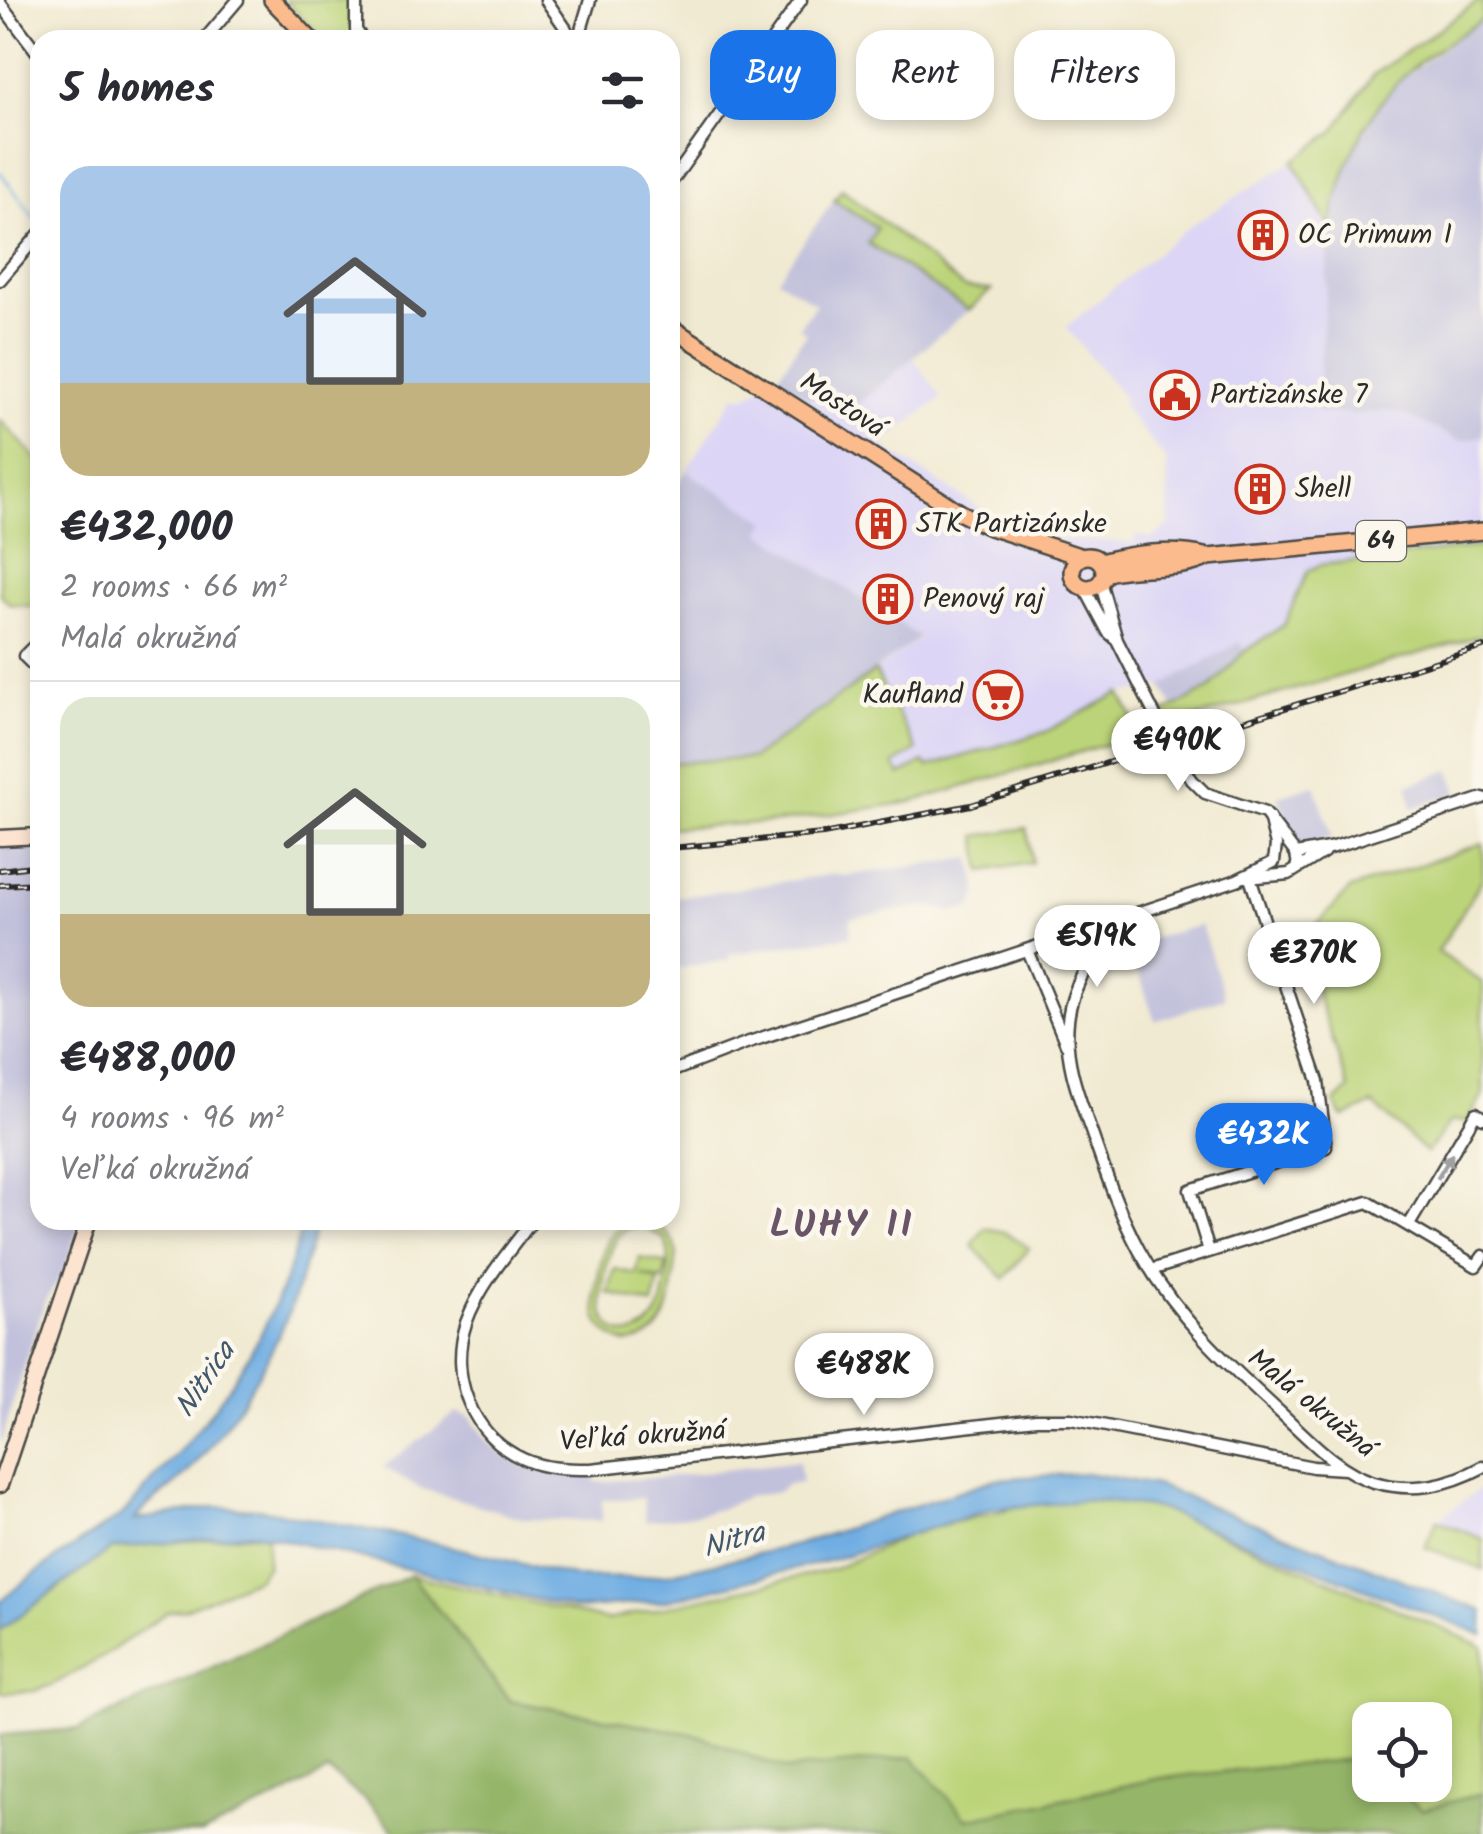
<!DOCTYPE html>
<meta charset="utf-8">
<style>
:root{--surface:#fff;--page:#f7f7f7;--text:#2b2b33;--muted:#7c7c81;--line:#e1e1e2;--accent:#1a73e8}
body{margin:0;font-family:Kalam,sans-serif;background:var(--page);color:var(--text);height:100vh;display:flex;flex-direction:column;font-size:38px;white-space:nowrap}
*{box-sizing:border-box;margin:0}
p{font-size:32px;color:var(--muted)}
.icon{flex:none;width:55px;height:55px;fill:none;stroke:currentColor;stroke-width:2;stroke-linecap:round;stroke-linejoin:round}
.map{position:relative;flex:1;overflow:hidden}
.sheet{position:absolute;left:30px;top:30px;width:650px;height:1200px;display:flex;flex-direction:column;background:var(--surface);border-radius:30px;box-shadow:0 5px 15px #0003}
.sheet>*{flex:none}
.guide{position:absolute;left:710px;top:30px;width:622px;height:90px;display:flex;gap:20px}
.tools{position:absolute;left:1352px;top:1702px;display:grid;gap:20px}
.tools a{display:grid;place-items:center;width:100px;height:100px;border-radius:20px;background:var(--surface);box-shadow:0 5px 15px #0003;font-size:50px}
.price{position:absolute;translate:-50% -85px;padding:0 22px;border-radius:35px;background:#fff;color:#222;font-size:32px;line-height:65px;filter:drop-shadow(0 2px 5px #0008)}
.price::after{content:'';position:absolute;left:50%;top:60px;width:30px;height:22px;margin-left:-15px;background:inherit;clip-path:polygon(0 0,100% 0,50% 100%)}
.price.selected{background:var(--accent);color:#fff}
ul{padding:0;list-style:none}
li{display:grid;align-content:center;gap:20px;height:530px;padding:0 30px}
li+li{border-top:2px solid var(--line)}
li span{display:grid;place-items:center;height:310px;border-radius:30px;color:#555}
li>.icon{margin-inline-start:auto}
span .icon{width:180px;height:180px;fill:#fffc;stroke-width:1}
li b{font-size:42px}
h2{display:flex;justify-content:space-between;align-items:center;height:120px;padding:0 30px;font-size:42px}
.tag{padding:0 35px;border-radius:30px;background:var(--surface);box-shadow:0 5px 15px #0003;font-size:35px;line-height:90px}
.tag.selected{background:var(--accent);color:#fff}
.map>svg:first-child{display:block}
.built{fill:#dcd5f6}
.industrial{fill:#c2c1dc}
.green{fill:#bcd479;stroke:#748052;stroke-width:2.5;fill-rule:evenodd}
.forest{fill:#95b669;stroke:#60704a;stroke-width:2.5}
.water{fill:#6fade2;stroke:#4d6c86;stroke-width:2.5}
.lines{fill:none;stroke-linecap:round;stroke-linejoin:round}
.stream{stroke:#6fade2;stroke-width:2.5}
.street-casing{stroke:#494844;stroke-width:15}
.secondary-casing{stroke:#494844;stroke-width:19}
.primary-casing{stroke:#494844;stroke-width:20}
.street{stroke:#fff;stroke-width:10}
.secondary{stroke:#fde4d1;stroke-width:14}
.primary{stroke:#fbbb8d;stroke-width:15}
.rail-casing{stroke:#2b2b2b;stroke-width:6}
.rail{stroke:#fbf7ec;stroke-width:2.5;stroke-dasharray:8;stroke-linecap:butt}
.oneway{fill:#a0a0a0}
.labels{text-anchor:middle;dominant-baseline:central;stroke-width:9;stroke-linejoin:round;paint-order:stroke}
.shield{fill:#fbf7ec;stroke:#696865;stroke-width:2.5}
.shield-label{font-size:25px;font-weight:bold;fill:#2b2b2b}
.poi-label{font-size:28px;fill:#2b2b2b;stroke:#fbf7ec;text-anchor:start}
.street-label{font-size:28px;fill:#2b2b2b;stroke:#fbf7ec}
.water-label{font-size:30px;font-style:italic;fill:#43586b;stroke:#fbf7ec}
.district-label{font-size:38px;font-weight:bold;letter-spacing:2.5px;fill:#6a5568;stroke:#fbf7ec}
</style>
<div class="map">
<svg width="1483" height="1834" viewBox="0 0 1483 1834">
<rect width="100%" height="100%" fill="#fbf7ec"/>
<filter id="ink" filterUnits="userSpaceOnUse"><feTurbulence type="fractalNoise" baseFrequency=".01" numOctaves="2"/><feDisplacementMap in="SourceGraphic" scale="20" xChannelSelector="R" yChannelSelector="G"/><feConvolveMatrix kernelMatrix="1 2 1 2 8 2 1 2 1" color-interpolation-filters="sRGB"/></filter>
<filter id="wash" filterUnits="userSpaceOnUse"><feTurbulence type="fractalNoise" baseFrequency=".0048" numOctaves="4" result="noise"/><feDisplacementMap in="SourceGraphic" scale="40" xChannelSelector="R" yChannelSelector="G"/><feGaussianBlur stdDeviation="2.25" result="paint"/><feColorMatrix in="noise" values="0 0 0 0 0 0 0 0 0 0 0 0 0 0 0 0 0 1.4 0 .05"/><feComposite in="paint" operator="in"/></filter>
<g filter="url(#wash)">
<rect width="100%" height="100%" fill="#f1ead2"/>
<path class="built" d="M1293,161L1330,227L1317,411L1354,414L1387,411L1406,415L1461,441L1483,436V546L1320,565L1308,571L1284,625L1245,651L1239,643L1162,686L1120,694L1045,732L926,767L923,763L899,775L894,764L917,750L875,671L921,637L759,532L766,522L686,471L735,395L744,397L777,378L810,399L821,381L857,404L913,358L942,398L883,442L882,446L991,515L1023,529L1057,539L1134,543L1135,535L1153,538L1169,526L1167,461L1121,405L1125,399L1066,327L1191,225Z
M1483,1487V1539L1437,1520Z"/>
<path class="industrial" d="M1483,19V436L1461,441L1406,415L1388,411L1354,414L1317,412L1330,227L1348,162L1379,106L1396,83Z
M834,200L878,228L868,243L969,310L857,405L822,382L810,399L777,378L806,333L799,327L816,304L777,279Z
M686,471L767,521L760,532L920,637L753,758L670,763V496Z
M1240,642L1245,651L1226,674L1209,689L1174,709L1162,686Z
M1450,770L1458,793L1412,808L1408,785Z
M1315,785L1332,837L1303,846L1295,844L1278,796Z
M40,839V903L35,905L40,906V1220H81L61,1278L45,1300L0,1445V841Z
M972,858L978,894L972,908L953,912L926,906L850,918L851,936L729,954V960L670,970V899L834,874L844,876Z
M1201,925L1225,998L1155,1021L1129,945Z
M457,1412L469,1416L488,1442L504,1456L536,1470L593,1474L595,1482L658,1478L799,1461L802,1483L788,1484L777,1492L749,1496L720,1509L687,1516L645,1521L643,1498L602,1500V1521L525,1519L422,1489L383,1467Z"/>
<path class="green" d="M285,0H352L360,40H323Z
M1480,0H1483V19C1454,39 1418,59 1395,85C1360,124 1340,177 1330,227L1293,161L1333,132L1373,75Z
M842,189L963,287L991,290L969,310L868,243L877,228L834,200Z
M0,420L40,462V607L10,604L0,594Z
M1483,546V635L1171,725L1164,713L1209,689L1245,651L1284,625L1308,571L1320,565Z
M875,671L917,750L894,764L900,775L924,762L927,767L1045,732L1120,693L1141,734L912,802L778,822L670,828V763L753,758Z
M1027,828L1032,863L982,871L977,836Z
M1483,843V878L1438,952L1483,983V1095L1467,1122L1451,1121L1427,1153L1373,1104L1343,1118L1334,1103L1349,1089L1300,943L1350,889Z
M643,1220C660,1223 674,1236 677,1254C671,1290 674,1341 626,1343C593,1332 592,1307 598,1277C603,1249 608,1222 643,1220ZM644,1227L664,1239C674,1258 666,1279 663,1300C657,1333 617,1350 604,1314C597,1299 608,1243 622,1233C628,1227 636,1227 644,1227Z
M985,1228L1004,1232L1029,1248L1004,1279L972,1245Z
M640,1258L667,1264L663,1280L641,1275L659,1281L653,1305L608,1293L615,1269L636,1274Z
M1050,1499L1149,1504L1483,1646V1793L1422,1810L1389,1785H1435V1720H1370V1770L1355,1759L1161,1778L967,1819L912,1757L786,1770L697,1735L510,1701L411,1575L607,1620L834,1569L918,1531Z
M1437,1520L1483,1539V1570L1425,1547Z
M255,1534L267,1536V1565L258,1578L185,1609L167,1612L101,1658L51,1685L34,1691L0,1693V1630L112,1549Z"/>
<path class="forest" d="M411,1575L510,1701L697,1735L786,1770L912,1757L967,1819L1161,1778L1355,1759L1370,1770V1785H1389L1422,1810L1483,1793V1834H398L366,1801L328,1771L287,1794L202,1834H0V1735L79,1729Z"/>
<path class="water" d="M303,1220H317C307,1253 300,1286 287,1317C265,1370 230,1425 192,1468C175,1488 149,1499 135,1520L215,1507L260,1509L427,1541L576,1577L631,1578L667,1574L796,1545L996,1479L1086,1473L1156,1485L1483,1611V1635L1157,1508L1093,1500L991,1509L832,1560L663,1601L577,1609L255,1533L111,1549L0,1630V1602C34,1571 74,1546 113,1521C129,1511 143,1491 156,1477C226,1403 280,1320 303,1220Z"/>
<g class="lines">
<path class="stream" d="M0,172L40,225"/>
</g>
</g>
<g filter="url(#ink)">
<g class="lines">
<g class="street-casing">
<path id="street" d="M356,0V30L363,40
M546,0L566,29L568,40
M0,3L40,56
M204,40L238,0
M578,40L590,0
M670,184L801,0
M0,280L40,233
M1100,581L1117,640L1170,745L1192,780L1205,793L1265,813L1296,854L1298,866
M1084,587L1108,632L1116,639
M40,640L24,656L40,672
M1296,854L1334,847L1483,798
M1248,878L1289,874L1324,852
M1127,918C1099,947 1072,979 1068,1021C1064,1059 1078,1095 1091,1131C1105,1171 1119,1213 1139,1250C1175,1316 1228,1365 1283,1415C1309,1439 1339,1472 1374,1482C1413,1493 1447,1486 1483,1467
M1027,950L1066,1044
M670,1072L746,1043L1237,880L1274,862L1276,845L1269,817
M533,1220C509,1251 479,1286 466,1323C448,1376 472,1436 523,1459C545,1469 568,1469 591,1469L1036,1419H1071L1313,1467L1345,1469
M1409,1225L1476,1113L1483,1118
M1209,1251L1190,1190L1326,1147L1318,1081L1250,878
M1151,1270L1368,1202L1476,1266L1483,1256"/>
</g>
<g class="secondary-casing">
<path id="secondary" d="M0,838L40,836
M0,1485L89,1220"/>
</g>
<g class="primary-casing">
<path id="primary" d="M272,0L311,40
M670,327L961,513L987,526L1082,557
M1072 572a16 16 0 1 1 32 0a16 16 0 1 1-32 0Z
M1100,562C1131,554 1173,548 1204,556
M1104,574C1137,563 1177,573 1208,557L1483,531"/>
</g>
<use href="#street" class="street"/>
<use href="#secondary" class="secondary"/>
<use href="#primary" class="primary"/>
<g class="rail-casing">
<path id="rail" d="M670,848L823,834L971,805L1483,647
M0,870L40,865
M0,885L40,883"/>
</g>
<use href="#rail" class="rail"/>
</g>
<defs><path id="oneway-solid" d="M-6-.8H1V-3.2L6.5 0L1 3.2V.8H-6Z" transform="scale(2.5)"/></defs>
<use class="oneway" href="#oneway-solid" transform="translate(1445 1166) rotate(-59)"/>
</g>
<defs>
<g id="building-ring" transform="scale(2.5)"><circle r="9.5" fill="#fbf7ec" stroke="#c8321e" stroke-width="1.5"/><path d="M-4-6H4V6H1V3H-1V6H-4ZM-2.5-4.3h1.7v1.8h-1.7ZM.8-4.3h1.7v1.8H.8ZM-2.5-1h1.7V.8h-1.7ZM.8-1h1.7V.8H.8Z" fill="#c8321e"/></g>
<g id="civic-ring" transform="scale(2.5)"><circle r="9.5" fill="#fbf7ec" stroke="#c8321e" stroke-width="1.5"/><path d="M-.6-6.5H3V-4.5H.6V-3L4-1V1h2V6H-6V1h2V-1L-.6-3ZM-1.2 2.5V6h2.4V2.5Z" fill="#c8321e"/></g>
<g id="supermarket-ring" transform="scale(2.5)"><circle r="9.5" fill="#fbf7ec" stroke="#c8321e" stroke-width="1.5"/><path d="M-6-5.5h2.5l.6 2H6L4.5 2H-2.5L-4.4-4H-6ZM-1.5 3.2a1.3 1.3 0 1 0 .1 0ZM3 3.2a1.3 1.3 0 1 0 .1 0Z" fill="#c8321e"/></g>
</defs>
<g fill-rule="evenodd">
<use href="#building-ring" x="1263" y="235"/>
<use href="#civic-ring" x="1175" y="395"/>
<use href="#building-ring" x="1260" y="489"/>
<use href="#building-ring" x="881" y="524"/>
<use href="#building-ring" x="888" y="599"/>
<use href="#supermarket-ring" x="998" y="695"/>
</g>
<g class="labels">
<rect class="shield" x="1356" y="521" width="50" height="40" rx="8"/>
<g class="shield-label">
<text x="1381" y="541">64</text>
</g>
<g class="poi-label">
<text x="1298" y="235">OC Primum I</text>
<text x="1210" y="395">Partizánske 7</text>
<text x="1295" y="489">Shell</text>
<text x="916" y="524">STK Partizánske</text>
<text x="923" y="599">Penový raj</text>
<text x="963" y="695" text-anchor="end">Kaufland</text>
</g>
<g class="street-label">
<text transform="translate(842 406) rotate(33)">Mostová</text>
<text transform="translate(1311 1404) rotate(39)">Malá okružná</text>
<text transform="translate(643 1437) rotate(-4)">Veľká okružná</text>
</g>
<g class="water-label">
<text transform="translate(206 1380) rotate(-56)">Nitrica</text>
<text transform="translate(734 1541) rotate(-16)">Nitra</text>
</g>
<g class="district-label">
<text x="842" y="1227">LUHY II</text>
</g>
</g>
</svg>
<div class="tools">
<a><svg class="icon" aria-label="locate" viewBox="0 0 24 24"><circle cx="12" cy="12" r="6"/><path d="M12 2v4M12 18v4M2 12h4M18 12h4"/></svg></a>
</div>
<b class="price" style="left:1178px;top:794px">€490K</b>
<b class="price" style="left:1097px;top:990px">€519K</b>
<b class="price" style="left:1314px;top:1007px">€370K</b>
<b class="price selected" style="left:1264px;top:1188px">€432K</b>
<b class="price" style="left:864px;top:1418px">€488K</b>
<div class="guide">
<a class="tag selected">Buy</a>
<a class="tag">Rent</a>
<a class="tag">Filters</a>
</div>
<section class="sheet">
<h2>5 homes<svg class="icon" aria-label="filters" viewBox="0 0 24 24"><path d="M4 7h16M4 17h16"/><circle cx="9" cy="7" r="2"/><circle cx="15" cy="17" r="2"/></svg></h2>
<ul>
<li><span style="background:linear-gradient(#a9c7e8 70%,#c2b280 0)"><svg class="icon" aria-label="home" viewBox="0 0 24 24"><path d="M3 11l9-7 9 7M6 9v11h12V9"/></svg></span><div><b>€432,000</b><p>2 rooms · 66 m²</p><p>Malá okružná</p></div></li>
<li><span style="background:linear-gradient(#dfe7d0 70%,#c2b280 0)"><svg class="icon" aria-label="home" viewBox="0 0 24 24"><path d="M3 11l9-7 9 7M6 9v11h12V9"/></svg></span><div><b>€488,000</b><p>4 rooms · 96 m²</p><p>Veľká okružná</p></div></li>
</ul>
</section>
</div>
